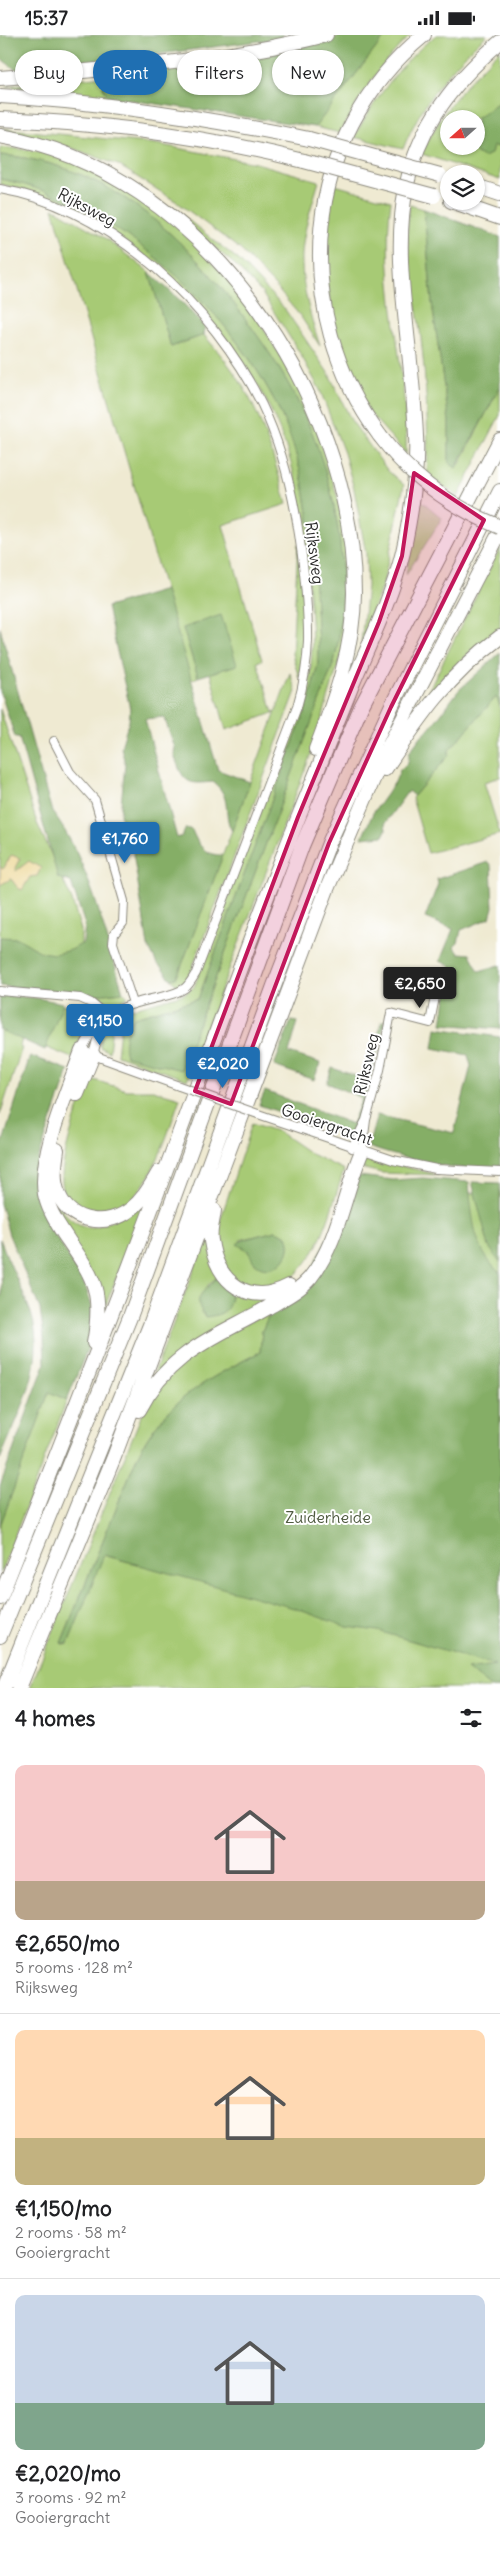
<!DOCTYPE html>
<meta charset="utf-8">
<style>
:root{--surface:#fff;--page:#f2f2f2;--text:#202124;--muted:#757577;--line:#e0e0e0;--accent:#1f6fb2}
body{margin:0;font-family:Delius,sans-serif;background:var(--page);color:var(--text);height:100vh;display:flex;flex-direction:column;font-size:19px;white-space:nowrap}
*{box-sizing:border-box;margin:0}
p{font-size:16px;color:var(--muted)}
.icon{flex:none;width:28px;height:28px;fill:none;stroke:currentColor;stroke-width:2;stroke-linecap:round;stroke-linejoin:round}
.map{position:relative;height:1653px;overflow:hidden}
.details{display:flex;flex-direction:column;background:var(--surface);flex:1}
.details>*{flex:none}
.guide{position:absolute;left:15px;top:15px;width:470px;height:45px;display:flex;gap:10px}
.needle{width:32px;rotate:249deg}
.tools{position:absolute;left:440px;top:75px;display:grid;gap:10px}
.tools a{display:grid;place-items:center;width:45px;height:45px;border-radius:50%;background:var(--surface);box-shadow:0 1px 4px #0004;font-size:25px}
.price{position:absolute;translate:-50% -42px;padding:0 11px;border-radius:5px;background:var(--accent);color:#fff;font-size:16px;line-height:32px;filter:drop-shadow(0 1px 2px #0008)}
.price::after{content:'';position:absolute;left:50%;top:30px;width:15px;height:11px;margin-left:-8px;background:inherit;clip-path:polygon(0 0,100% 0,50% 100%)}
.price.on{background:#222;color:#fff}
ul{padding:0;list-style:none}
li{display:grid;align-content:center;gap:10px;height:265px;padding:0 15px}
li+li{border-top:1px solid var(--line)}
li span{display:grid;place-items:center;height:155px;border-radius:10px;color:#555}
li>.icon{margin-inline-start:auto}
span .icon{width:90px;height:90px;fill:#fffc;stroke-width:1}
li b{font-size:21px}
h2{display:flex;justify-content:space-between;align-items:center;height:60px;padding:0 15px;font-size:21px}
.pill{padding:0 18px;border-radius:22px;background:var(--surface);box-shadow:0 1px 4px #0004;font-size:18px;line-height:45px}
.pill.on{background:var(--accent);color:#fff}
.status{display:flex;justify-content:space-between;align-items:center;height:35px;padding:0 25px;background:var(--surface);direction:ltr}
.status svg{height:14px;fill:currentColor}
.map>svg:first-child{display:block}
.green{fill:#a7ca74;stroke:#697a50;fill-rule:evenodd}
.forest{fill:#85ae66;stroke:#586c48}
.sand{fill:#eeda9e;stroke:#8c8264}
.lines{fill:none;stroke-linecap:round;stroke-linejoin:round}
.street-casing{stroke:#8d8a7e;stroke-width:10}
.highway-casing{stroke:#8d8a7e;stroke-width:16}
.street{stroke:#fff;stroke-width:8}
.highway{stroke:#fff;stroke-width:14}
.street-bridge-casing{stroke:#8d8a7e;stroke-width:10;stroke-linecap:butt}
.highway-bridge-casing{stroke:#8d8a7e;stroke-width:16;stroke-linecap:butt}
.street-bridge{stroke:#fff;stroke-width:8}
.highway-bridge{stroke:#fff;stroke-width:14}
.marked{fill:#c2185b;fill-opacity:0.2;stroke:#c2185b;stroke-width:4;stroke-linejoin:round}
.labels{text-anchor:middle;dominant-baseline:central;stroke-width:4;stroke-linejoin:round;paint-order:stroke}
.street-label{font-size:16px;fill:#2b2b2b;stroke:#fff}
.park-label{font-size:16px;fill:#505b41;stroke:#fff}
</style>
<div class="status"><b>15:37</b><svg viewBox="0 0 49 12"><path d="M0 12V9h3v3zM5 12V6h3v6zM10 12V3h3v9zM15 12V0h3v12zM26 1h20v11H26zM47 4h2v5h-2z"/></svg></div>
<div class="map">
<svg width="500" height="1653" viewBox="0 0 500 1653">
<rect width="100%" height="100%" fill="#fff"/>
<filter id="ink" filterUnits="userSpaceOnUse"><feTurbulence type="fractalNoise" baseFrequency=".02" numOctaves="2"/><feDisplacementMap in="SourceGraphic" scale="10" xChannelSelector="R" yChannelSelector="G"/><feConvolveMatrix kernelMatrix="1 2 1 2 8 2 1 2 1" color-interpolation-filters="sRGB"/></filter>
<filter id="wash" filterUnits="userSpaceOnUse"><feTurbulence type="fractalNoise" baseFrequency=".0096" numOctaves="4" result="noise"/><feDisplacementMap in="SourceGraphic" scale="20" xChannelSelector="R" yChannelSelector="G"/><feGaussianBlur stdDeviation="1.12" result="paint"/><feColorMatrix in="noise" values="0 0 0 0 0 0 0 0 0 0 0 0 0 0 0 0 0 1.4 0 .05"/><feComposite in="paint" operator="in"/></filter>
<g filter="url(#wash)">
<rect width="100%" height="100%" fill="#efead2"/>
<path class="green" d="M386,0H411C381,27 359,63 340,98L315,92Z
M436,0H487C451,31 420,70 403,114L354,102C375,64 401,27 436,0Z
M500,15V66L476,84H449V111H471L475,117L493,111L500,112V145L422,119C440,77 468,46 500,15Z
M105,41L103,53L109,62L6,51Z
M0,93L156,109L256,128L319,146C314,164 307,183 304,202C297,238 309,277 320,311L301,282L275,251L241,215L177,167L118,130L72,113Z
M0,112L47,117L72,124L160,175L242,258L308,367L348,496L353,580L314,711L187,1045L117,1020L120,994L127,975L184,959L194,952L309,647C315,609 310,573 307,534C305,511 304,487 299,463C282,366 227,293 155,231C107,190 63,162 0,149V144C20,148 39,152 58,160C153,200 262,311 293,410C313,472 314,542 318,607V629L308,668L198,964L134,982L198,990L334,627C350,560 342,482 319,417C303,368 275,324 244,282C183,200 107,128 0,120Z
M335,150L391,166C379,250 409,334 406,419L369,377L338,308L325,237L330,171Z
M410,170L424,174L432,268L449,386V428L459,430L500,352V380L458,462L427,440C429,394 426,349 421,303C416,264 402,207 410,170Z
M53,173L105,203L149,237L171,312L204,300C214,312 224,323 233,336C261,375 274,424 287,469L223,490L262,625L257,627L273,677L276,676L290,638L296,656L190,939L185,947L176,950L171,944L176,942L180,935L276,677L226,695L210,638L236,630L183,593L198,642L191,645Z
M173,173L240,226L284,273L329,339L351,385L388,436L404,450L384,545L361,608L367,551L366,519L354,454L344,418L320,355L301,320L262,258L234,229L171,176Z
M418,463L442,483L406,540Z
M298,509C302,554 308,598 299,643L292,619Z
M500,513V595L473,614L426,661Z
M497,661L500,671V742L484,747L500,799L428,818L412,763L449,720V715Z
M0,674L37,788L72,865L81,895V926L0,939Z
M123,957L128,962L104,975L84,961Z
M0,964L67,970L89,977L72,1023L22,1003L20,1012L22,1013L0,1080Z
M117,979L112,992L109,1017L100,1012C100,998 105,987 117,979Z
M88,1043L126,1055H153L180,1063C166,1102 148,1174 100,1181C95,1181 88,1177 82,1175C70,1171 63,1160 62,1147C61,1119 80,1071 88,1043Z
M252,1088L279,1097L311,1119L344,1135C333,1167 324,1209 301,1234C291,1246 281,1250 265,1251C227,1255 215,1221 219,1189ZM276,1196L280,1228C261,1242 250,1219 240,1205Z
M371,1124L439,1140L382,1138L360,1133L366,1125Z
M451,1158H500V1653H30L140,1384C164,1329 221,1302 271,1275L262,1296L260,1317C207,1344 164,1367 137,1422L61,1608L67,1610L103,1520L129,1527L244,1334Z
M53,1163C61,1176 77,1194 94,1192C105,1190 133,1175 145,1169L103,1277L60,1185Z
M209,1196L219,1240L207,1251L231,1264V1253L279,1260L224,1290L146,1359Z
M49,1356L67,1365L0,1539V1491Z"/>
<path class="forest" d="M0,0H283V3L19,37L0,23Z
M345,0H386L315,92L109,62L103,53L105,41L283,17Z
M500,66V112L493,111L491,119L483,122L475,117L471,111H476V84Z
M0,120C107,128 183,200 244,282C275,324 303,368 319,417C342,482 350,560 334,627L181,1035L126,1021C122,1010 126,992 134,982L198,964L308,668L318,629V607C314,542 313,472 293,410C257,295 119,165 0,144Z
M424,174L500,202V352L456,433L449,428V386L432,268Z
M149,237L183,268L205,292L204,300L171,312Z
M165,555L218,735L250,747L232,796C222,779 233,762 213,747C191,749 185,750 177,728C175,722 173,719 175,713L164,682L145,684L177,803L182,801L186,793L192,795C198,810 205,821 223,820L180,935L176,943L171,944L156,927L148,911L132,811L120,780L125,729L121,712L129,686L130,674L107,572Z
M221,580L237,630L198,642L183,593Z
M0,593L52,777C89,824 105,900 123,957L84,961L59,956L0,951V902L18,903L41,917L54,919L71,915L83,908L85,890L71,847L58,843L19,702H15L0,656Z
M500,618V671L496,662L449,715V720L414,761L408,756L385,788L386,795L383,801L362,803L373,778L395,747L400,735L408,727L410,716L422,700L430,693L459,655Z
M488,827L491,831L493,872L490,883L461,895L458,908L454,912L459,918L470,919L479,936L500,930V994L442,989L451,931L440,926L453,894L425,883L438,849L437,844Z
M0,960L37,963L63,968L45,1015L0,995Z
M291,986L298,987L289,1018L320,1028L314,1045L274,1031Z
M382,986H385L364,1072L353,1102L259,1070L265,1056L352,1089L362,1063L327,1048L332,1033L365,1044Z
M436,993L500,1002V1136C454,1134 412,1127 368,1112L377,1080L454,1098L471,1031L468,1020L433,1013Z
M30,1021L69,1035L39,1122L36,1141L38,1159L49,1189L85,1250L92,1272L89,1310L67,1365L49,1357L0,1491V1451L45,1329L44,1303L40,1274L9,1200L0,1168L1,1113Z
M359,1141L393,1145L423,1143L469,1147C472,1180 473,1215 500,1238V1653H492L467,1634L495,1630L378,1596L347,1592L294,1573L104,1520L68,1609L61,1608L137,1422C166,1364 205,1346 260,1317L262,1296L271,1275L300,1258Z
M472,1147L500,1148V1227L489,1212Z
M276,1196L287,1201C297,1220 273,1243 255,1228C251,1225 251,1219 247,1215C244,1212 240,1212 237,1209C241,1204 268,1198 276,1196Z
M0,1204C9,1229 22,1253 31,1278C48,1329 18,1379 0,1425V1260L2,1261Z
M219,1240L231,1253C231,1274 227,1279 206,1282C188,1261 207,1256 219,1240Z"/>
<path class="sand" d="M11,820L20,823L15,833L16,836L29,826L41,833L37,841L30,842L22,855L18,853L11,844L0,850V831L2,834L4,833Z"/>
</g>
<g filter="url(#ink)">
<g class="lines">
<g class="street-casing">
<path id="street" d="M0,154C111,173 213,271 262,370C287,422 298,481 304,538C309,589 312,621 297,672L196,938C193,943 189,950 185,953C177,959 165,961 156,963C119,971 97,980 82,1016L179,1051
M54,706L70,737L95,765L124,866L123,888L114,899L113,908L133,968
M0,956L80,963L91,968L106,980
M93,1020L102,986
M258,1079L393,1125L436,1134L500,1137
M352,1113L365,1087
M362,1116L366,1085L380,1035L391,978L430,988L437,951"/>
</g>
<g class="highway-casing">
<path id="highway" d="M0,43C109,34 220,27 326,0
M0,61C106,67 206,83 309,104
M0,84C102,88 205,101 304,126
M0,101C202,134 354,360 354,558C354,612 335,664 316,714
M476,151L500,159
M451,166L500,183
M380,401C288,276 301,101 424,0
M385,734C421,680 447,642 500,602
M82,1016C69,1053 38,1120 45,1159C48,1174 56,1187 64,1199C93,1242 104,1254 94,1308
M77,1059L93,1020
M57,1115C55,1130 52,1146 59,1160C71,1189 109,1192 131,1174C144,1164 151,1150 159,1137
M214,1175C213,1185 209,1197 211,1206C217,1248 249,1272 289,1251
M139,1375C169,1317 214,1303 267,1273C282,1264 299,1256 310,1243C339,1207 344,1157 362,1116
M0,1563C59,1415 117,1267 172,1118C203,1035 233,950 265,867C293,794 323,722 352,650C370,607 392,562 403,517C411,480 418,439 416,401C409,240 356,129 500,7
M0,1601L130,1282L302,811L361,672L500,405
M4,1653L150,1290L274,951L329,808L391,672L500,456
M19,1653L114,1422L327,854L380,728L500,497"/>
</g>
<use href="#street" class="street"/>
<use href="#highway" class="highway"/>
<g class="street-bridge-casing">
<path id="street-bridge" d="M179,1051L258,1079"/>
</g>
<g class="highway-bridge-casing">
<path id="highway-bridge" d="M309,104L440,140
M304,126L434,161
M380,401C411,442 453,473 500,492"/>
</g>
<use href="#street-bridge" class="street-bridge"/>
<use href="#highway-bridge" class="highway-bridge"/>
</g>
</g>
<path class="marked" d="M414,438L484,485L391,672L329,808L231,1069L195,1056L298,782L379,587L402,521Z"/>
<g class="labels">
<g class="street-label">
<text transform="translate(87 172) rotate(28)">Rijksweg</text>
<text transform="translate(315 518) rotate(83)">Rijksweg</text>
<text transform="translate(366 1029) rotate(-77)">Rijksweg</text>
<text transform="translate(327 1089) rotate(19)">Gooiergracht</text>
</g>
<g class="park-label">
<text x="328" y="1482">Zuiderheide</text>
</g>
</g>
</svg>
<div class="tools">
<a><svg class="needle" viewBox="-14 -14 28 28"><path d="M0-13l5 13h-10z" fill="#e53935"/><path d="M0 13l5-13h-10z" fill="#757577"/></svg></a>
<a><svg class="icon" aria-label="layers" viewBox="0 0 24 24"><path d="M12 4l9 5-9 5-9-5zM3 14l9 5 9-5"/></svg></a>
</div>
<b class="price" style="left:125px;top:829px">€1,760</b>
<b class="price on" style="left:420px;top:974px">€2,650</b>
<b class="price" style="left:100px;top:1011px">€1,150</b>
<b class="price" style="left:223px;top:1054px">€2,020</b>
<div class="guide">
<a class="pill">Buy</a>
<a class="pill on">Rent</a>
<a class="pill">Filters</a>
<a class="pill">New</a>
</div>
</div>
<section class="details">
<h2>4 homes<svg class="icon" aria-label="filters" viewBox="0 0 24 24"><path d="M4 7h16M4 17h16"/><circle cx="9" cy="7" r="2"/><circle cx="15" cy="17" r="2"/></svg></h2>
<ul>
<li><span style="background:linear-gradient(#f6c9c9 75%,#b9a48a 0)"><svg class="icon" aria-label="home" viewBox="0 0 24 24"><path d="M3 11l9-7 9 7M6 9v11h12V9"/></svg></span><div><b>€2,650/mo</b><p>5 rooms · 128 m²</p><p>Rijksweg</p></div></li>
<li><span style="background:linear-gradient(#ffd9b3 70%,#c2b280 0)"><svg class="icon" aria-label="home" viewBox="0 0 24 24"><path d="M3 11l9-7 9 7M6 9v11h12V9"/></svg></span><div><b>€1,150/mo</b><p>2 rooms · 58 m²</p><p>Gooiergracht</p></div></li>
<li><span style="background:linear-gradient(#c9d6e8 70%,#7fa58c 0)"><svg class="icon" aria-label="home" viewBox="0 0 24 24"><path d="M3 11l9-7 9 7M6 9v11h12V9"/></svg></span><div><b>€2,020/mo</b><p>3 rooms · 92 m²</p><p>Gooiergracht</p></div></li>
</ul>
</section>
